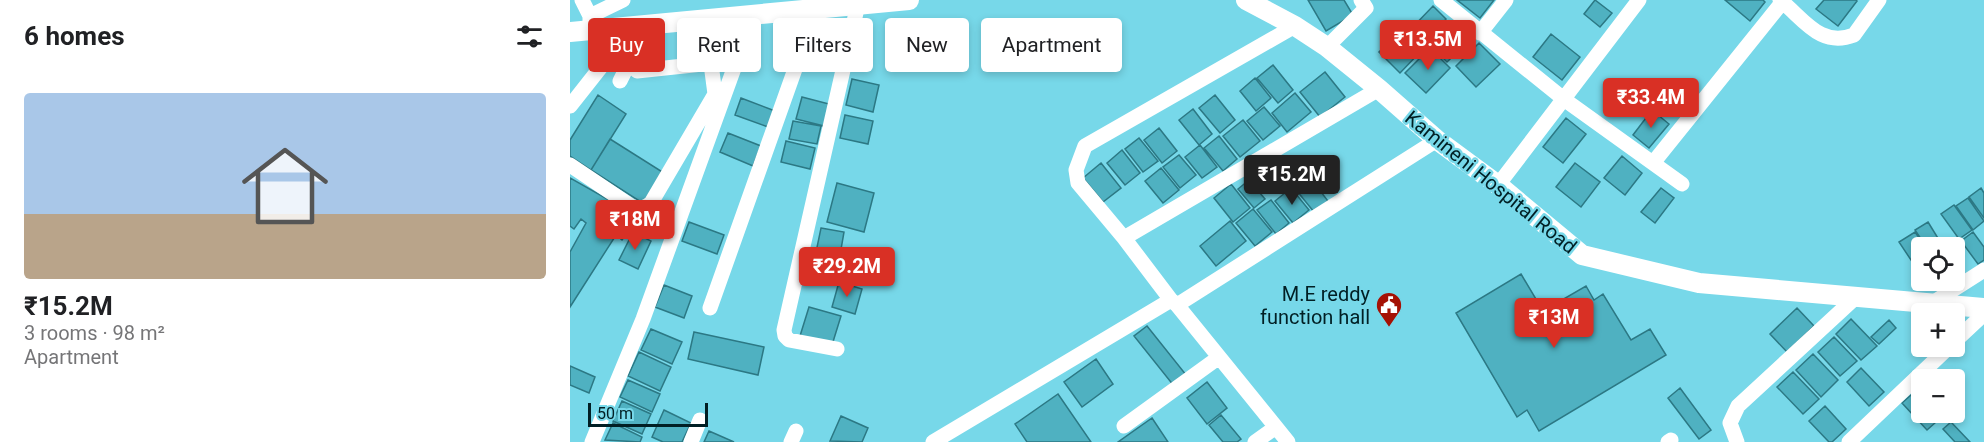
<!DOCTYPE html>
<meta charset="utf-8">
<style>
:root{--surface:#fff;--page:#f6f6f6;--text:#202124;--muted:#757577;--line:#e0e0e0;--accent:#d93025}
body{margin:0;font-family:Roboto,sans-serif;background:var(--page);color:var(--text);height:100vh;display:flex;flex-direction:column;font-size:22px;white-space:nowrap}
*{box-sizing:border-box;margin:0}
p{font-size:20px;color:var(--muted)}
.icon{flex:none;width:33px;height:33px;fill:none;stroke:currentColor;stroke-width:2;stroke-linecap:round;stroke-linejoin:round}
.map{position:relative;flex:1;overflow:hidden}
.side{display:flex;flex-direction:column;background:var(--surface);width:570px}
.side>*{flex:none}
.hud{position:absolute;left:18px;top:18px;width:570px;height:54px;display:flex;gap:12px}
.fabs{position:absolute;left:1341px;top:237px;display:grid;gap:12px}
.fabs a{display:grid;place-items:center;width:54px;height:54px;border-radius:6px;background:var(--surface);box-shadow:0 3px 9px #0003;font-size:30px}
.scale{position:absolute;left:18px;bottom:15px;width:120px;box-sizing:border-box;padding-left:6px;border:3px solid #011f24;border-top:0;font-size:16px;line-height:21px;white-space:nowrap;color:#011f24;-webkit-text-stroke:4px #77d8e9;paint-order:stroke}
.price{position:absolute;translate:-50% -51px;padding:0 14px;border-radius:6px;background:var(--accent);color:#fff;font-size:20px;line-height:39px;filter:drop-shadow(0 2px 3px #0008)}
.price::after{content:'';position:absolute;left:50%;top:36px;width:18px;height:14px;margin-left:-9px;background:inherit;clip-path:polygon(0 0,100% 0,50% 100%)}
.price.current{background:#222;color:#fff}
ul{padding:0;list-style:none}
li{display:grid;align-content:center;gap:12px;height:318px;padding:0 24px}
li+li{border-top:2px solid var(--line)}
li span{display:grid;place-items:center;height:186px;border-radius:6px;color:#555}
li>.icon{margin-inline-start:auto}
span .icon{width:108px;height:108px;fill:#fffc;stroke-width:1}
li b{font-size:26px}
h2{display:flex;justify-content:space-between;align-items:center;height:72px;padding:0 24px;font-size:26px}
.chip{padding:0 21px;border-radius:6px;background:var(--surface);box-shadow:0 3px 9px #0003;font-size:21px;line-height:54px}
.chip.current{background:var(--accent);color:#fff}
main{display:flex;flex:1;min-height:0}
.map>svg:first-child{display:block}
.building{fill:#4fb1c1;stroke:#2c7884;stroke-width:1.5}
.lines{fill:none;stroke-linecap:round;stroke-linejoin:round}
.minor{stroke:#fff;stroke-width:15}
.tertiary{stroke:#fff;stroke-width:20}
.labels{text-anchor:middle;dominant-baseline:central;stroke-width:5;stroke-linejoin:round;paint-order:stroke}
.street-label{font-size:20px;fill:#011f24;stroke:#77d8e9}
.poi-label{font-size:20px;fill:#011f24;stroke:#77d8e9;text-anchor:end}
</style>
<main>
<section class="side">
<h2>6 homes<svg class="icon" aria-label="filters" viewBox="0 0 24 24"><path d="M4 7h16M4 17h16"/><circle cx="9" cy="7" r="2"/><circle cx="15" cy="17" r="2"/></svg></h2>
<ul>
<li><span style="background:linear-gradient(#a9c7e8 65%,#b9a48a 0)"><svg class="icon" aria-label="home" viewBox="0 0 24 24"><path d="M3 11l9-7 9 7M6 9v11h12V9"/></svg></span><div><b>₹15.2M</b><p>3 rooms · 98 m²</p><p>Apartment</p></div></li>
</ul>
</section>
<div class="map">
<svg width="1414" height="442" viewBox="0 0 1414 442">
<rect width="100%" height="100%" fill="#77d8e9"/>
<path class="building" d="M738,0H774L783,15L756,31Z
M887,0H924L910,18Z
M1025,0L1042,13L1030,27L1014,14Z
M1155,0H1193L1195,2L1180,21Z
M1254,0H1286L1287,1L1268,26L1246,9Z
M863,6L876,19L854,43L840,30Z
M879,22L899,41L877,62L858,43Z
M834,27L854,48L830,73L809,52Z
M981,34L1010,57L992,80L963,57Z
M909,43L930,64L906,87L886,66Z
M860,48L880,68L856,93L835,73Z
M703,65L723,90L708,103L687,78Z
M755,72L775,97L750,117L730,92Z
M685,78L701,98L686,111L670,91Z
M282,79L309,85L303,112L276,105Z
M725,93L741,112L717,132L702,113Z
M28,95L56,114L21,170L0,156V140Z
M645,95L665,120L650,133L629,108Z
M232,97L259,104L254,126L226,119Z
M171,98L205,111L198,127L165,115Z
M694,107L710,126L693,140L677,121Z
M623,109L642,134L629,145L609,120Z
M1082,110L1099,124L1079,148L1063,135Z
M275,115L303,121L298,144L270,138Z
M996,118L1016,134L993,163L973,147Z
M673,120L690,141L670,157L653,136Z
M223,121L251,126L247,144L219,139Z
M589,128L607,151L592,163L574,140Z
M158,133L191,146L183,166L150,152Z
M649,136L667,159L653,171L634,148Z
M569,138L588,161L573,172L555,149Z
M40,139L94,173L74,204L21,170Z
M216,141L245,148L240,169L211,162Z
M630,145L647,167L632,178L615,157Z
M552,150L570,173L555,185L537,163Z
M609,155L626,175L610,188L593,167Z
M1052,156L1072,173L1055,195L1034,178Z
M531,163L551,188L533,202L513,178Z
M1005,163L1030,182L1011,207L986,187Z
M591,168L609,190L593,203L575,181Z
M0,178L69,217L52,240L46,235L0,307V252L16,223L11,219L4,229L0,226Z
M741,179L758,201L744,212L727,191Z
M679,180L695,199L684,208L668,189Z
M267,183L304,193L294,232L257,222Z
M661,184L680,208L663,222L644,198Z
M721,188L739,210L723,223L705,201Z
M1091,188L1104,198L1085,223L1071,212Z
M1411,188L1414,193V218L1399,197Z
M1398,198L1414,221L1403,230L1386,206Z
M701,200L719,223L706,234L687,210Z
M1384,205L1402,230L1389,239L1371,214Z
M683,209L702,232L685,246L666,223Z
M660,221L676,241L646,266L630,246Z
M119,222L154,235L147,254L112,241Z
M1358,222L1374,248H1357L1345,230Z
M251,228L274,232L269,261L245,257Z
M63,232L81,241L68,269L49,260Z
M1345,232L1356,248H1352V266L1347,269L1329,242Z
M1403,232L1414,247V260L1408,264L1391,241Z
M951,274L973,311L1016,286L1024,300L1033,294L1061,340L1080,329L1096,355L969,431L957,410L947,417L886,313Z
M269,282L292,289L285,314L262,307Z
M94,285L122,296L114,318L85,307Z
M239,307L271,316L262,345L230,336Z
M1227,308L1244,326L1217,352L1200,334Z
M1281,319L1307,346L1291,360L1266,334Z
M1319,320L1326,328L1309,344L1301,337Z
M577,326L617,376L604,386L564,336Z
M81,329L112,342L102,364L71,350Z
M124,332L194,347L188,375L118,359Z
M1264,337L1287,361L1270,376L1248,352Z
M69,352L101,367L90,391L58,376Z
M1243,354L1268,380L1251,397L1226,370Z
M526,359L543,384L512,407L494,382Z
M0,366L25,377L19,393L0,385Z
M1291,368L1314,392L1299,406L1277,382Z
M1223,372L1249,399L1233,414L1207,387Z
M58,380L90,394L82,412L50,397Z
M637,382L657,408L637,424L617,398Z
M1350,387L1352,389V412H1373L1375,414L1357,430L1332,403Z
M1110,388L1141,430L1129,439L1098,398Z
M488,394L521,442H457L445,424Z
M52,401L81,414L72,434L43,421Z
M1255,406L1276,429L1262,442H1259L1239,421Z
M94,410L121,423L112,442H93L82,437Z
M651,415L671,439L667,442H653L639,425Z
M271,416L298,428L292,442L260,441Z
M582,418L598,442H548Z
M1381,422L1400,442H1385L1373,429Z
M43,423L72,437L70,442L35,440Z
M139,431L164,442H134Z"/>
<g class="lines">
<path class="minor" d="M12,0L20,16V25
M871,0L995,100L1112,184
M1210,0C1234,19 1250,48 1284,35L1309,0
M20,16L53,0
M910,33L936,0
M757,47L796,8L791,0
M67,71L142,63
M50,81L59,63L67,26
M0,106L34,63L49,28
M1083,163L1214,0
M0,165L61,206C70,209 74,209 81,203L145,94L135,19
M928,185L1069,0
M554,238L809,89
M1364,302L1414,270
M607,305L867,140
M140,308L246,10
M1384,342L1414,314
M267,349L219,340L215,336L214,330L288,4
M554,426L648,358
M22,442L73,319L183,16
M121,442L130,420
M221,442L226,431
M363,442L601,300
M685,442L706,427
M718,442L607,305L601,300L554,238L508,183L506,170L515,146L725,26
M1098,442L1101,440
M1167,442L1160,423L1168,406L1286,297
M1279,442L1380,346"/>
<path class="tertiary" d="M676,0L725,26L757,47L809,89L867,140L928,185L1012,255L1129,283L1414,308
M0,32L339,0"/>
</g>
<defs>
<g id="civic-pin" transform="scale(1.35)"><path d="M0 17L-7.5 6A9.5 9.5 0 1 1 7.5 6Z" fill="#a51104" stroke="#77d8e9"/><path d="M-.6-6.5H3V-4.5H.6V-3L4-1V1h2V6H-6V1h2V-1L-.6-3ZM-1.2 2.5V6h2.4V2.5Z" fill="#fff"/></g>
</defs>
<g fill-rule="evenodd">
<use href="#civic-pin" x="819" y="305"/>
</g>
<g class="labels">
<g class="street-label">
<text transform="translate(921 182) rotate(39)">Kamineni Hospital Road</text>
</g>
<g class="poi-label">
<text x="800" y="294">M.E reddy<tspan x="800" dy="23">function hall</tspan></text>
</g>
</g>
</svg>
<div class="fabs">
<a><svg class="icon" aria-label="locate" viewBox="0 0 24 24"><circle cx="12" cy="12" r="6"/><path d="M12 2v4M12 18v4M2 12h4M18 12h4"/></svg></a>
<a>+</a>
<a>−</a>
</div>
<div class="scale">50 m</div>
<b class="price" style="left:858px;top:71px">₹13.5M</b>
<b class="price" style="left:1081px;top:129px">₹33.4M</b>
<b class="price current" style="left:722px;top:206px">₹15.2M</b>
<b class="price" style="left:65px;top:251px">₹18M</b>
<b class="price" style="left:277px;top:298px">₹29.2M</b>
<b class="price" style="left:984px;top:349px">₹13M</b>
<div class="hud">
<a class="chip current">Buy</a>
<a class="chip">Rent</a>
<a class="chip">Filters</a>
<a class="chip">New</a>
<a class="chip">Apartment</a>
</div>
</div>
</main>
